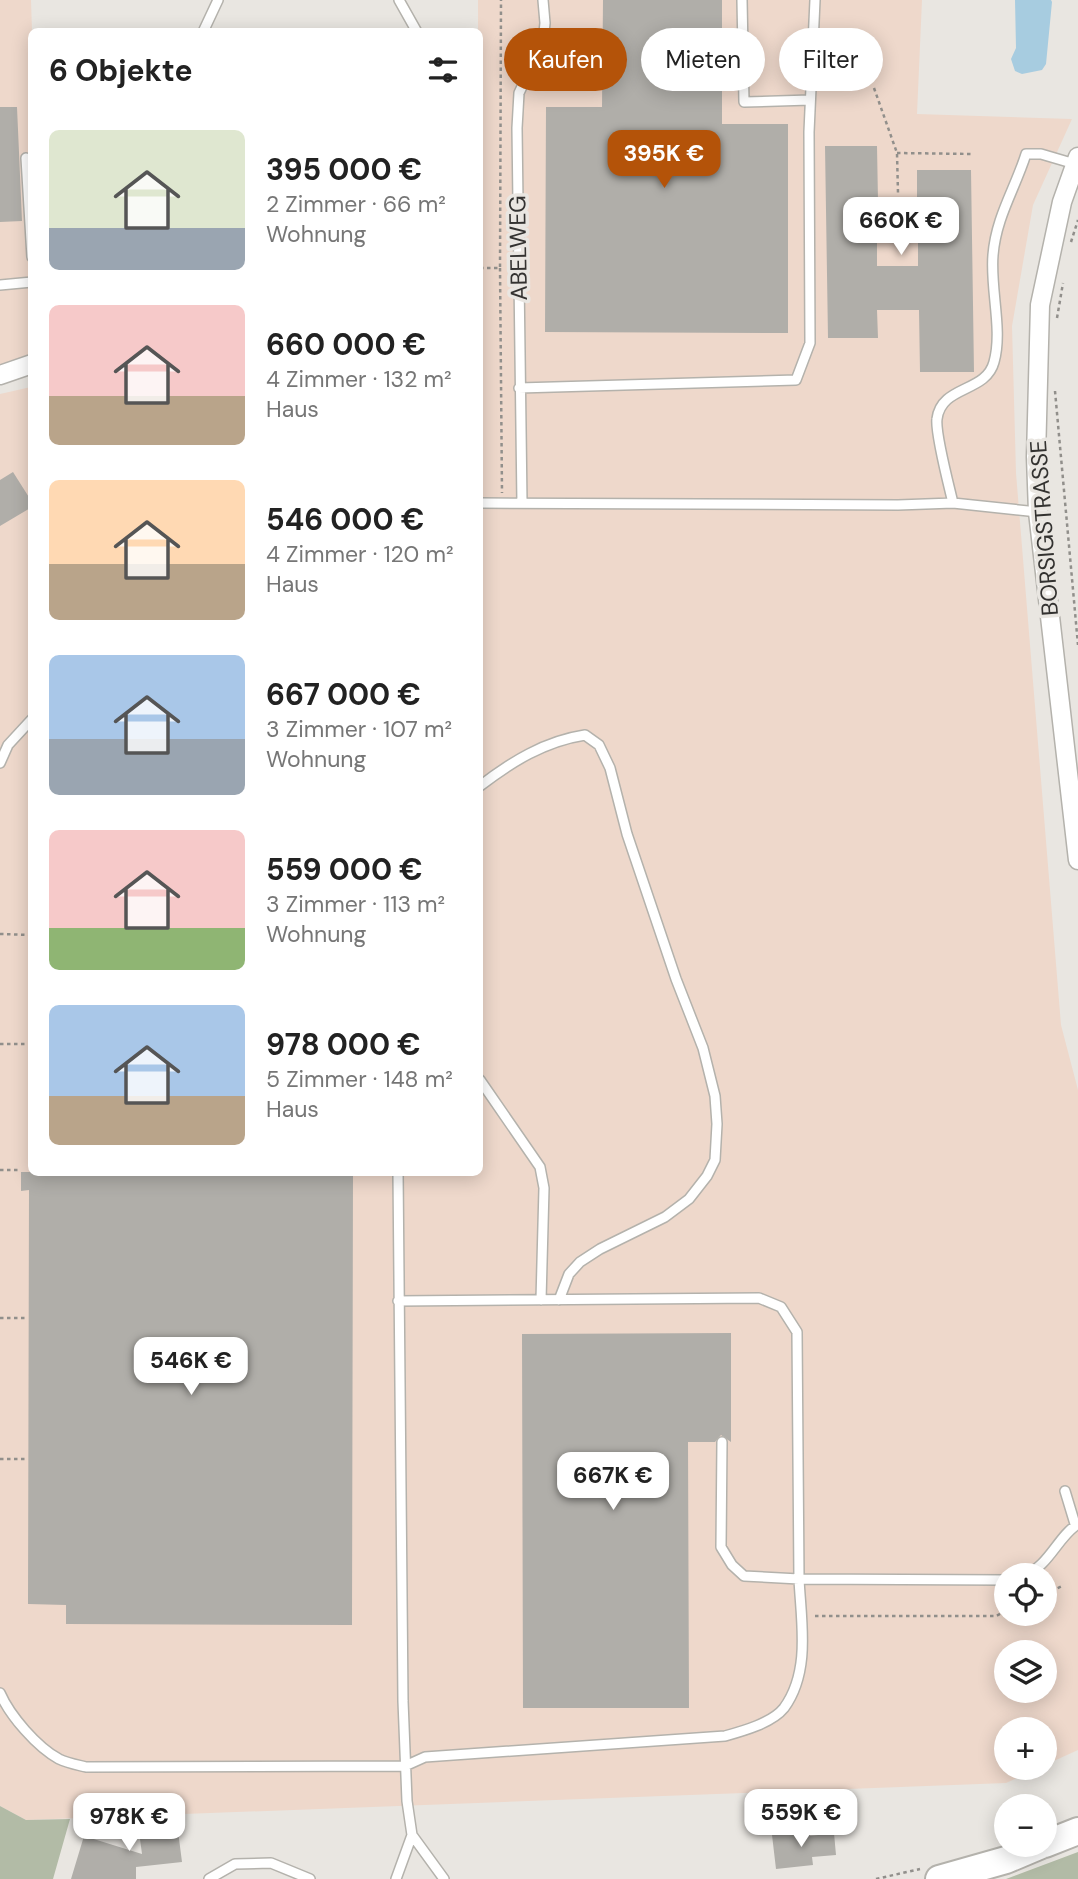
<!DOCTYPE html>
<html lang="de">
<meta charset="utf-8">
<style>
:root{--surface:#fff;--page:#f2f2f2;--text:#222;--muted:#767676;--accent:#b45309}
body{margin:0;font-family:"DM Sans",sans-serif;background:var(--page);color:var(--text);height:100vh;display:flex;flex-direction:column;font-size:26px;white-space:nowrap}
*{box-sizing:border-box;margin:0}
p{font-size:23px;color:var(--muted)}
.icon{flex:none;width:38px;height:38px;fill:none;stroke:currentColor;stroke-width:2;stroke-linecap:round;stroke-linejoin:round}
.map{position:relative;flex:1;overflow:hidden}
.drawer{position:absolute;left:28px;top:28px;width:455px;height:1148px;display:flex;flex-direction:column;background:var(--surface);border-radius:10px;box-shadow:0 4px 18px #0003}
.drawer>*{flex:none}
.guide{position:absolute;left:504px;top:28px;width:469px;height:63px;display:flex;gap:14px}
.fabs{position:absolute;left:994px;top:1563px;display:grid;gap:14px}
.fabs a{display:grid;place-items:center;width:63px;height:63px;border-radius:50%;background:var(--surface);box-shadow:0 4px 18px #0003;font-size:35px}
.price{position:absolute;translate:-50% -60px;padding:0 16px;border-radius:14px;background:#fff;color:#222;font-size:23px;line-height:46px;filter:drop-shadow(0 2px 4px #0008)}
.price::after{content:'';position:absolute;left:50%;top:42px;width:21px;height:16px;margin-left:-10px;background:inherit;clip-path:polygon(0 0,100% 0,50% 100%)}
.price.on{background:var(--accent);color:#fff}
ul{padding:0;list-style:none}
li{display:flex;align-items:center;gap:21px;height:175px;padding:0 21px}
li span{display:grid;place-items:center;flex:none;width:196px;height:140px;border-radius:10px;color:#555}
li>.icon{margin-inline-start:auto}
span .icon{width:84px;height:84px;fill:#fffc;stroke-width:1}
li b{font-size:30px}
h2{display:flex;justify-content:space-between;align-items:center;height:84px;padding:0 21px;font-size:30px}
.pill{padding:0 24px;border-radius:32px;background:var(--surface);box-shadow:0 4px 18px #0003;font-size:24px;line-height:63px}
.pill.on{background:var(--accent);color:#fff}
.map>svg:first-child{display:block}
.commercial{fill:#eed8cb;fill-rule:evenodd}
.green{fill:#b2bba6}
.water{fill:#a7cce0}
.building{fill:#b0aea9;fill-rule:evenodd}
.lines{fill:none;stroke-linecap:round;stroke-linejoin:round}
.service-casing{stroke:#b4b2ac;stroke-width:12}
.minor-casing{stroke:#b4b2ac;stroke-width:21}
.primary-casing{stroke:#b4b2ac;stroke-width:30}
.path{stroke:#918f8b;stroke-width:2.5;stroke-dasharray:3.5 3.5;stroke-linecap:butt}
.service{stroke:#fff;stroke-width:9}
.minor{stroke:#fff;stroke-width:18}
.primary{stroke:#fff;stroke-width:26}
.labels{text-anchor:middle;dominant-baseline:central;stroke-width:7;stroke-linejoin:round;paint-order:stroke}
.street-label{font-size:23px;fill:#333230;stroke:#e9e6e1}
</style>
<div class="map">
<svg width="1078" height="1879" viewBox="0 0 1078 1879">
<rect width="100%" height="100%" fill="#e9e6e1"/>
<path class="commercial" d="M0,0H31L32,31L31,354L0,365Z
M478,0H922L917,114L1072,119L1033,205L1012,326L1016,473L1061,1025L1078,1090V1750L1045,1765V1729H1006V1768H1039L1006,1783L26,1820L0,1806V394L31,387L32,1172H480ZM1006,1575H1045V1614H1006ZM1006,1652H1045V1690H1006Z"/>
<path class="green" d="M0,1806L26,1820L70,1819L53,1879H0Z
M1078,1852V1879H1006Z"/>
<path class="water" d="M1015,0H1051L1052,2L1046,64L1042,70L1022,74L1015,71L1011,59L1016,48Z"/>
<path class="building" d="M603,0H722V124H788V333L545,332L546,107H602Z
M0,107H17L22,221L0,222Z
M825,146H877L878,201H917V170H971L974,372H920L919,310H877L878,338H828ZM877,220H918V266H877Z
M13,472L32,502V507L0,526V480Z
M21,1172H353L352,1625L66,1624V1605L28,1604L29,1190L21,1191Z
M731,1333V1442L721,1435L715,1442H688L689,1708H523L522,1334Z
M149,1814L151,1827L177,1823L182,1862L136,1867V1879H71L84,1836L142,1854L137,1816Z
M809,1831L810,1836L834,1833L836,1855L812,1857L813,1865L776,1869L772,1835Z"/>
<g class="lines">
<g class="service-casing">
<path id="service" d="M399,0L417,32
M742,0L744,102L810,100
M203,32L218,0
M26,158L32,257
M0,285L32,282
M519,388L796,380L810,343L809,132L815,0
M480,503L898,505L953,503L1038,512
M522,503L517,128L519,93L543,42L545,23L543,0
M953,503C949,486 935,433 937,419C941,385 986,393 994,362C1003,330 990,289 993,255C996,217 1015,189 1026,154H1041L1075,164
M0,763L8,745L32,719
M480,786C511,762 545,741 585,735L599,745L610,768L627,834L676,979L703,1048L715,1096L717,1124L715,1160L707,1176L689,1199L665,1217L600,1249L580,1262L569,1274L559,1300
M480,1080L540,1167L544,1188L541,1300
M398,1172L403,1701L407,1801L412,1835L444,1879
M398,1301L759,1298L781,1307L797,1332L799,1579L1006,1580
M1065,1491L1075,1524
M1024,1575C1048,1568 1058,1536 1078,1524
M0,1693C10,1716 37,1747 59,1759C67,1763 78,1765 86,1767L405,1766L425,1757L725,1736C743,1731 772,1723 784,1708C811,1671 801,1621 799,1579L744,1576L732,1565L721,1547L722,1442
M209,1879L235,1864L271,1863L310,1879
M396,1879L412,1835"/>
</g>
<g class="minor-casing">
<path id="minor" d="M1078,157L1062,202L1040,305L1036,457L1038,512L1078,860
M0,375L32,364"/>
</g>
<g class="primary-casing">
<path id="primary" d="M1045,1844L1078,1831
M939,1879L1006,1860L1044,1844"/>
</g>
<path class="path" d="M874,88L897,153L898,193
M897,153L973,154
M1071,242L1078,220
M480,268H500L501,0
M500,268L502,493
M1057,318L1063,283
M1055,391L1078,645
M0,934L31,935
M0,1044H31
M0,1170H21
M0,1318H28
M0,1459H28
M1045,1594L1062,1586
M815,1616H996L1006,1611
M876,1879L920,1869"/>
<use href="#service" class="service"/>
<use href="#minor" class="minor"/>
<use href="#primary" class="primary"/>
</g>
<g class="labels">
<g class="street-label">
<text transform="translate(518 248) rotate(-91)">ABELWEG</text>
<text transform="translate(1044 528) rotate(-94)">BORSIGSTRASSE</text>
</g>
</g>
</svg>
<div class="fabs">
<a><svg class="icon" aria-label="locate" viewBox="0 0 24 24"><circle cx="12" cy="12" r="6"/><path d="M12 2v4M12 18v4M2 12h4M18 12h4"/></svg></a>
<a><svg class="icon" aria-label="layers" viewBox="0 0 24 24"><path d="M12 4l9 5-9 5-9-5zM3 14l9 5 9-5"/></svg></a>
<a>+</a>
<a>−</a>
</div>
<b class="price on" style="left:664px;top:190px">395K €</b>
<b class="price" style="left:901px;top:257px">660K €</b>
<b class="price" style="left:191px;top:1397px">546K €</b>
<b class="price" style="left:613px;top:1512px">667K €</b>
<b class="price" style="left:801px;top:1849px">559K €</b>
<b class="price" style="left:129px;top:1853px">978K €</b>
<div class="guide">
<a class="pill on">Kaufen</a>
<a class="pill">Mieten</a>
<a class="pill">Filter</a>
</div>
<section class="drawer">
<h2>6 Objekte<svg class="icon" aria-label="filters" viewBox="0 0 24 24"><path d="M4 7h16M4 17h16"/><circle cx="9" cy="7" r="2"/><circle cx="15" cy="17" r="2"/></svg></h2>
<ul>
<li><span style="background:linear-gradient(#dfe7d0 70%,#9aa5b1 0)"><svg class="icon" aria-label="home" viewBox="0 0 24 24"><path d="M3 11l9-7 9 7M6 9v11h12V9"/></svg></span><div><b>395 000 €</b><p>2 Zimmer · 66 m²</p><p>Wohnung</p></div></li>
<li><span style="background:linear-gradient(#f6c9c9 65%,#b9a48a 0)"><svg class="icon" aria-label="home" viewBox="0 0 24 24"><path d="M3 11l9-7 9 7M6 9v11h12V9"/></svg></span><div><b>660 000 €</b><p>4 Zimmer · 132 m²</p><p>Haus</p></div></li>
<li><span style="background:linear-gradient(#ffd9b3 60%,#b9a48a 0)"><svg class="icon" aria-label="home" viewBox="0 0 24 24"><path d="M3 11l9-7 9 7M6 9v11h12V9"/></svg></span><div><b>546 000 €</b><p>4 Zimmer · 120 m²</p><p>Haus</p></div></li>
<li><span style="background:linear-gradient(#a9c7e8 60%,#9aa5b1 0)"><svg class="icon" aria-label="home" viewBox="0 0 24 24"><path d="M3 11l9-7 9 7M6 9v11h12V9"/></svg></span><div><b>667 000 €</b><p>3 Zimmer · 107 m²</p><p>Wohnung</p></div></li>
<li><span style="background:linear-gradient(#f6c9c9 70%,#8fb573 0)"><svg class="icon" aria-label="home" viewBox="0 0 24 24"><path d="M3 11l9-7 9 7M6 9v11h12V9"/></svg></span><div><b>559 000 €</b><p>3 Zimmer · 113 m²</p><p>Wohnung</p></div></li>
<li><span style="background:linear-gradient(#a9c7e8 65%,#b9a48a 0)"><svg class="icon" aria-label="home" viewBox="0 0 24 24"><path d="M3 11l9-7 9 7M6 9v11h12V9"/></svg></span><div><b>978 000 €</b><p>5 Zimmer · 148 m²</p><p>Haus</p></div></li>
</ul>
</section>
</div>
